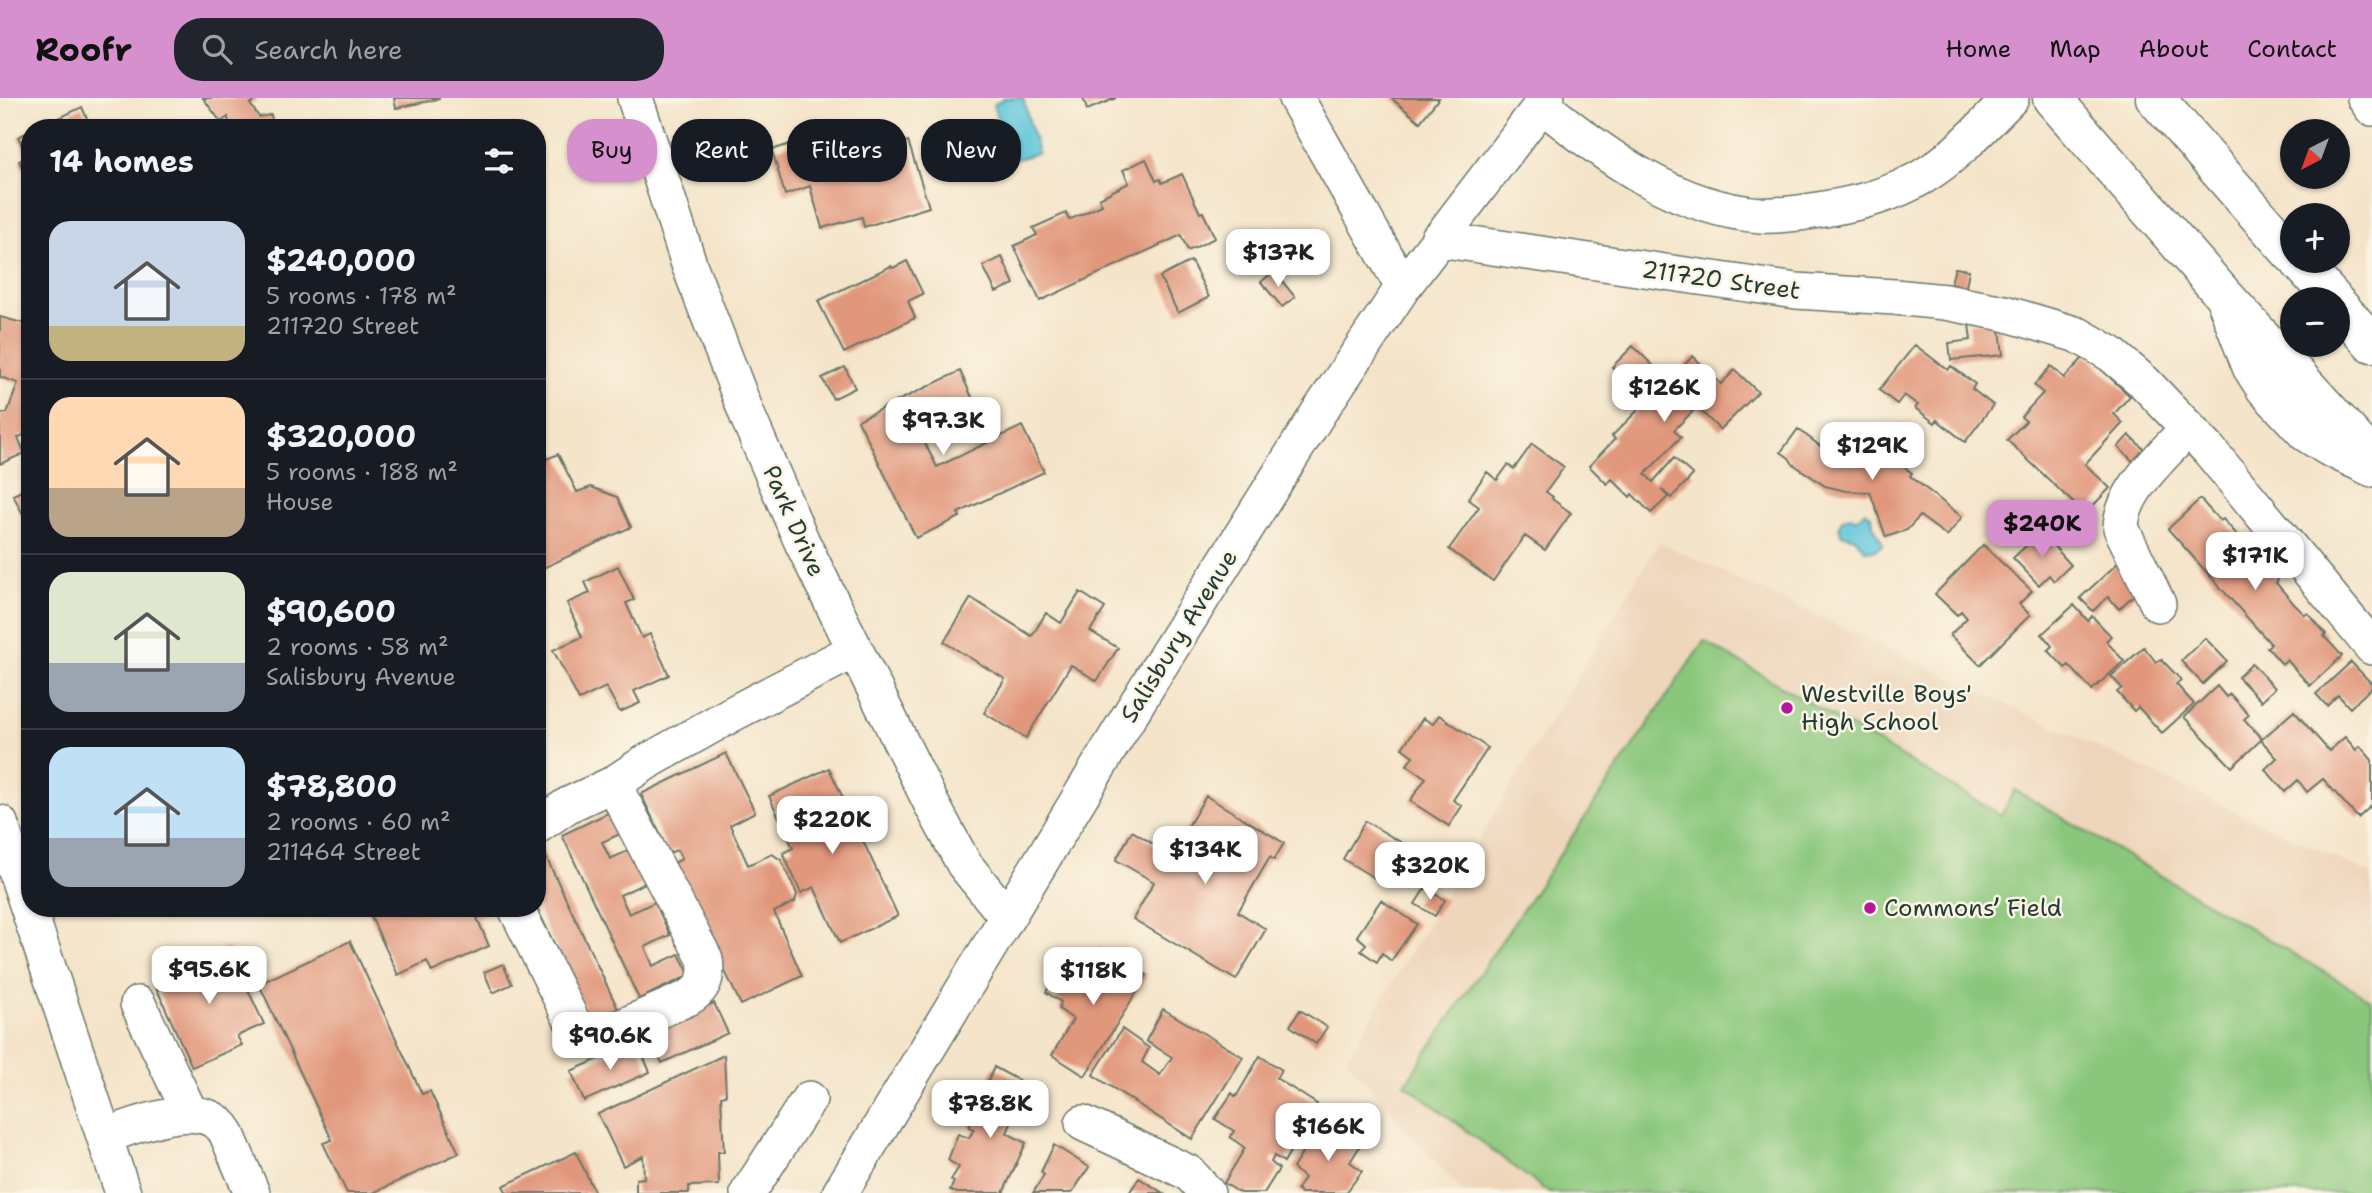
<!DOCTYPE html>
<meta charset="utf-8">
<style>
:root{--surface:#171b24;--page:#20242c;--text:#f1f3f6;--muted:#9ea1a6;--line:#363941;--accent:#d690ce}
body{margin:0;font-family:"Shantell Sans",sans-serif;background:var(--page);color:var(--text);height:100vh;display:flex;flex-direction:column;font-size:26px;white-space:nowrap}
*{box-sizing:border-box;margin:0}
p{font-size:23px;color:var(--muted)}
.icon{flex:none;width:38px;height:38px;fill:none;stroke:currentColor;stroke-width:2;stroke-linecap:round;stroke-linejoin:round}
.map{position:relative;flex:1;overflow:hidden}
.drawer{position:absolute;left:21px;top:21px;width:525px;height:798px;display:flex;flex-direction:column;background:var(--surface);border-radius:28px;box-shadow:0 2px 5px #0004}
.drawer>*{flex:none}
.banner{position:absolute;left:567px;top:21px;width:665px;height:63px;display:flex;gap:14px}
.needle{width:46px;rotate:221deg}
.controls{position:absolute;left:2280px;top:21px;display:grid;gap:14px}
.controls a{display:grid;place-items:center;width:70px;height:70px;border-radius:50%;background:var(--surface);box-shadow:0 2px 5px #0004;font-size:35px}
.price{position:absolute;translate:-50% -60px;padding:0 16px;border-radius:14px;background:#fff;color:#222;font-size:23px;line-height:46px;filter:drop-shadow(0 2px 4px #0008)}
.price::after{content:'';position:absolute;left:50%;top:42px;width:21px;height:16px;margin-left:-10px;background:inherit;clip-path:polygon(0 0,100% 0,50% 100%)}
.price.active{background:var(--accent);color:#111}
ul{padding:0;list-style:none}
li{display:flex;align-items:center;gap:21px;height:175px;padding:0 28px}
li+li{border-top:2px solid var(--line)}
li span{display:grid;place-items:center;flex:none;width:196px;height:140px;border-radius:21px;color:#555}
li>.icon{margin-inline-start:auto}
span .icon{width:84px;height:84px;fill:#fffc;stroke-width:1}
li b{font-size:30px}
h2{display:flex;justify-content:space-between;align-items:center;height:84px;padding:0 28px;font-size:30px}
.pill{padding:0 24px;border-radius:28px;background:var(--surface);box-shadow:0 2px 5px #0004;font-size:24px;line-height:63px}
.pill.active{background:var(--accent);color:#111}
header{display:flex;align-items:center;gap:42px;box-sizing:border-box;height:98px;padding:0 35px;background:var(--accent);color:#111}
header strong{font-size:33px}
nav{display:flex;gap:38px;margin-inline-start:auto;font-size:24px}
.search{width:490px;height:63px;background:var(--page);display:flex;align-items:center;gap:18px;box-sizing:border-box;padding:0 24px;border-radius:28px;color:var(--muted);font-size:26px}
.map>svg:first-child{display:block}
.built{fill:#eed6bb}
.green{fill:#8ac77c;stroke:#548258;stroke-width:2}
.water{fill:#5ec6db;stroke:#3e8288;stroke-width:2}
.building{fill:#e1977b}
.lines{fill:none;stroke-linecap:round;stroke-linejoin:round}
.minor-casing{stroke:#6a7768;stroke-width:38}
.highway-casing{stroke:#6a7768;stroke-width:41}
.minor{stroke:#fff;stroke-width:35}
.highway{stroke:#fff;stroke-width:38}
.poi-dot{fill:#b5179e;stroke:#fcf5e5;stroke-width:2.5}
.labels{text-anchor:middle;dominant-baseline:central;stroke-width:5;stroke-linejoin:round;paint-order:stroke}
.street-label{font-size:24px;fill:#1f3d34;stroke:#fcf5e5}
.poi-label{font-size:24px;fill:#1f3d34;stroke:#fcf5e5;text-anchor:start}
</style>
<header>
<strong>Roofr</strong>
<div class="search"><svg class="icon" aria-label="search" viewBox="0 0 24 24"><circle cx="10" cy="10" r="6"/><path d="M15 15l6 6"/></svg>Search here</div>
<nav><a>Home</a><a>Map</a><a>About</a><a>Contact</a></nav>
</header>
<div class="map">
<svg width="2372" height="1095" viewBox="0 0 2372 1095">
<rect width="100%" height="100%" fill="#fcf5e5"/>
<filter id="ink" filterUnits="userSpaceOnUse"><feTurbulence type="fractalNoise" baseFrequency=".0143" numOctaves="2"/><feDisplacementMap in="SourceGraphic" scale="14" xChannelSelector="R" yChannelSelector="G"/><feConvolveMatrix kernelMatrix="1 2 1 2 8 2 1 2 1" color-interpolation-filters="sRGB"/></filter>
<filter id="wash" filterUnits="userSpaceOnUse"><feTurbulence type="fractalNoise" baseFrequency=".00686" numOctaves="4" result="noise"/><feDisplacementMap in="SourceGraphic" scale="28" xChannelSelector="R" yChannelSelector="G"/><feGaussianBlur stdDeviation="1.57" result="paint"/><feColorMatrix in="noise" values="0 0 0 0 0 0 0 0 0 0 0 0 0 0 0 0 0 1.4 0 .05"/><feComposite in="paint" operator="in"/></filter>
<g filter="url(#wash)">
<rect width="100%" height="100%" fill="#f4e4c9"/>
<path class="built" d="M1659,444L2372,777V1095H1464L1407,1033L1346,961Z"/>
<path class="green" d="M1704,543L2001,717L2015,692L2372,902V1095H1549L1405,986Z"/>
<path class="water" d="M1005,0H1023L1038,55L1011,63L993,7Z
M1865,413L1872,418L1873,427L1883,446L1876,452L1866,453L1855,440L1841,436L1839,428L1842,421L1851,419L1856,422Z"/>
<g id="blocks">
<path class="building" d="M203,0H259L250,6L259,19L271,17L274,30H230L228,19L221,24Z
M394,0H439V1L396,10Z
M1083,0H1116L1087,12Z
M1391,0H1439L1420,24Z
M82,9L91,30H38Z
M30,33V85L19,63L28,59L18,39Z
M827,34L849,53L851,60L908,43L929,109L864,129L862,119L822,130L810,88L785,97L772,52Z
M1146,61L1156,83L1160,81L1162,85L1182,76L1200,115L1203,114L1215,140L1188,153L1181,137L1040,203L1014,148L1037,137L1033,130L1066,115L1069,122L1102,107L1099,100L1129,85L1123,72Z
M1002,159L1014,186L996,194L983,168Z
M907,163L923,196L908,203L915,220L844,255L818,203L891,168L893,170Z
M1191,163L1209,199L1178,215L1160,179Z
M1955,170L1969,172L1966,189L1951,185Z
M1274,173L1295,199L1282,209L1261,184Z
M0,219L30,227V333L18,340L25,355L0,366V316L7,315L18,285L0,279Z
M1999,223L2003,257L1951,262L1949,245L1971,242L1969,226Z
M1915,247L1948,272L1951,268L1975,286L1972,291L1993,307L1965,344L1937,322L1935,325L1915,310L1918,307L1904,297L1897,306L1879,292Z
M1633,248L1669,283L1693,258L1721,286L1735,272L1758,294L1720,332L1697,309L1674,332L1681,339L1645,376L1653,384L1674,360L1693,377L1671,400L1661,391L1668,399L1651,415L1632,396L1630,399L1612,381L1607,386L1589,368L1615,341L1612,338L1647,303L1612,269Z
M2086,257L2130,298L2114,316L2123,325L2085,366L2110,390L2085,416L2007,342L2026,323L2021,319L2043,295L2034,287L2051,268L2064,280Z
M845,269L855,290L833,301L822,280Z
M960,273L976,308L920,336L937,369L1022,328L1044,374L958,415L960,419L916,440L858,322Z
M1798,331L1828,354L1844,333L1868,352L1873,346L1912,375L1910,378L1962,419L1947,438L1920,418L1907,432L1886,439L1870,394L1846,393L1825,388L1793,366L1789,360L1781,354Z
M2129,337L2150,357L2139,369L2118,349Z
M537,342L547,361L558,356L577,394L591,389L617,399L631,429L537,473Z
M1532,346L1564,369L1546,394L1553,399L1552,401L1571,415L1545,452L1525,438L1493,483L1449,451L1479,409L1468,401L1487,374L1497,382L1508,367L1514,371Z
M30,389V430L13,397Z
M2200,401L2220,423L2223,421L2278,482L2276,485L2294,506L2305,517L2308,515L2326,536L2324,538L2342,558L2310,588L2287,562L2282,566L2267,549L2271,546L2168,431Z
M2041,434L2071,467L2054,483L2049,477L2039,487L2013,460Z
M1983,447L2032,493L2019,506L2030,517L1980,567L1950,537L1967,520L1961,513L1957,517L1935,496Z
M2119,464L2142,489L2119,511L2108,499L2093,513L2080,500Z
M618,468L634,502L626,505L642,540L650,536L669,577L634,593L640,605L620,614L606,589L579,602L553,552L582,539L567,505L590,495L585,484Z
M1080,494L1105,510L1090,533L1118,550L1097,583L1071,567L1026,640L984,615L1005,581L944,544L971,500L1032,538L1046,515L1061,525Z
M2074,507L2088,523L2092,518L2111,538L2106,543L2124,563L2092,592L2069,567L2065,570L2048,552L2052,548L2042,536Z
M2205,540L2227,563L2203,586L2181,563Z
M2144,549L2156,564L2161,561L2181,582L2176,586L2194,606L2162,635L2138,609L2134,613L2117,594L2122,590L2111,578Z
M2351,564L2372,586V589L2350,610L2338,597L2327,608L2316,596Z
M2252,566L2275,590L2261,603L2238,579Z
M2217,588L2226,599L2230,596L2249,617L2244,621L2262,641L2232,669L2184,619Z
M2294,613L2329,653L2345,639L2356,652L2360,648L2372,662V707L2358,720L2323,681L2307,694L2298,682L2285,694L2265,671L2277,660L2261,642Z
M1439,617L1488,650L1453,702L1462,708L1449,728L1410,703L1426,680L1407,667L1413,658L1402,650L1423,620L1433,626Z
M726,655L755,714L730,727L748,767L772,756L781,762L797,796L795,804L774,814L802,878L741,907L674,765L682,761L677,752L669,755L641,696Z
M829,670L898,818L840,845L814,789L801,795L783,755L793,750L769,698Z
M1206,698L1284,745L1274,762L1270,759L1238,814L1266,831L1236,882L1133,821L1154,784L1116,762L1132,733L1171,757Z
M612,713L622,735L602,744L610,761L630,752L645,785L620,797L629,816L655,804L670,837L645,849L653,868L679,856L690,877L639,901L562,737Z
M1365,723L1404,746L1381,784L1343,761Z
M539,744L618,911L591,924L537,810V745Z
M1425,790L1445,802L1435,818L1415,806Z
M1381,802L1417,826L1391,863L1382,855L1377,864L1361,853L1366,846L1357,838Z
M367,810H497L477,820L489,848L432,874L427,863L398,877Z
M350,843L422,996L430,993L459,1055L373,1095H347L323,1045L332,1042L259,886Z
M228,849L264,926L237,938L242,947L192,969L155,887L164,884L162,879Z
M1100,850L1147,877L1085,978L1052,957L1073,921L1059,911L1061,904L1046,894L1062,868L1083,881Z
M503,866L512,886L493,895L484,874Z
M714,905L728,935L662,965L648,935Z
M1163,911L1243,959L1192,1041L1093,977L1122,931L1149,950L1142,964L1160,977L1172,959L1146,943Z
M1300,912L1327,929L1316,946L1290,928Z
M637,944L650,974L584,1003L571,973Z
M724,957L726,997L721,998L724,1054H718L719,1087L689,1088V1095H636V1081L644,1080L643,1058L623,1068L598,1016Z
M1260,958L1282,972L1276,980L1317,1006L1284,1064L1274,1058L1271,1064L1279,1071L1264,1095H1240L1224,1085L1245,1050L1230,1039L1234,1033L1215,1021L1232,995L1236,999Z
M994,969L1027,987L1007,1035L1026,1045L1003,1095H957L950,1092L954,1084L951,1082L959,1069L948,1062L958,1036L969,1040L974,1031L969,1029Z
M1323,1022L1360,1048L1350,1064L1362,1073L1346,1095H1301L1297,1091L1304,1080L1293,1070Z
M1054,1047L1089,1069L1072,1095H1033L1044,1077L1041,1074Z
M576,1054L595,1095H507L503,1088Z
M1139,1080L1163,1095H1129Z"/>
</g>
</g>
<g filter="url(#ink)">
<use href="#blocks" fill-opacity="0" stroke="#6a7768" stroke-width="2"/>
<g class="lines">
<g class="minor-casing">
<path id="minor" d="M635,0L690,169L748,319L802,444L932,707L964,766L1007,819
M1296,0L1403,189
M2365,0L2372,10
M1542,7C1605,58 1677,111 1761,117C1784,118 1807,114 1830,110C1866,104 1903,93 1933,72C1962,52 1986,25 2011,0
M1438,141L1796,193L1894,199L1945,204L2004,215L2078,237L2111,256L2144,284L2209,352L2372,549
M2223,199L2250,269L2264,291L2306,336L2328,350L2372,371
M2158,506L2121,430C2121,393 2165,356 2188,330
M0,725L123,1095
M537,728L568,707L613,686L645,665L734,615L855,552
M516,810L575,929L583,939H598L688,900C704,891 708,879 705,861L613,686
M138,906L190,1015
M1083,1025L1189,1075L1207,1095
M104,1038C136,1028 203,997 226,1034L252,1095
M748,1095L809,1001
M840,1095L1157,572L1319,314L1403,189L1547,0"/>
</g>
<g class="highway-casing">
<path id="highway" d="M2052,0L2220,193L2372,360
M2155,0L2292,156
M2299,163L2333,201
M2338,207L2372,245"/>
</g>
<use href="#minor" class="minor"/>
<use href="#highway" class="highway"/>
</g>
</g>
<g class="poi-dot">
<circle cx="1787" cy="610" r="7"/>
<circle cx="1870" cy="810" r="7"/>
</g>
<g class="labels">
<g class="street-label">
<text transform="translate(1721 182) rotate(8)">211720 Street</text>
<text transform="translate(794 423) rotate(66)">Park Drive</text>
<text transform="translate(1179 538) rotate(-58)">Salisbury Avenue</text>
</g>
<g class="poi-label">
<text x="1801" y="596">Westville Boys'<tspan x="1801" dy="28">High School</tspan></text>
<text x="1884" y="810">Commons’ Field</text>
</g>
</g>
</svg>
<div class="controls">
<a><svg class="needle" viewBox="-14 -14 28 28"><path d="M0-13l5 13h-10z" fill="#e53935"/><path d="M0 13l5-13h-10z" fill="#9ea1a6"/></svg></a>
<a>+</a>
<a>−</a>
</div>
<b class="price" style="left:1278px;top:191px">$137K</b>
<b class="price" style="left:1664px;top:326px">$126K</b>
<b class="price" style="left:943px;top:359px">$97.3K</b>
<b class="price" style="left:1872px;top:384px">$129K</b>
<b class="price active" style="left:2042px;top:462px">$240K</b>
<b class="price" style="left:2255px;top:494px">$171K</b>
<b class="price" style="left:832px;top:758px">$220K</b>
<b class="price" style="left:1205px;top:788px">$134K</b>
<b class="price" style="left:1430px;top:804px">$320K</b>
<b class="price" style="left:209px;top:908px">$95.6K</b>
<b class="price" style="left:1093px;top:909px">$118K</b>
<b class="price" style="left:610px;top:974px">$90.6K</b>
<b class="price" style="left:990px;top:1042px">$78.8K</b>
<b class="price" style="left:1328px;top:1065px">$166K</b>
<div class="banner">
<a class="pill active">Buy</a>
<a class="pill">Rent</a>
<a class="pill">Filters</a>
<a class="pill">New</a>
</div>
<section class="drawer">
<h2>14 homes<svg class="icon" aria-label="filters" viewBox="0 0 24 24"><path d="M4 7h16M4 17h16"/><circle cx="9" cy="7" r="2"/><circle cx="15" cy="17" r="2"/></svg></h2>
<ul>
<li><span style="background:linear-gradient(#c9d6e8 75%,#c2b280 0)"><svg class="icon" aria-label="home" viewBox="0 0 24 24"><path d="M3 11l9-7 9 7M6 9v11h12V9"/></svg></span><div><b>$240,000</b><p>5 rooms · 178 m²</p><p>211720 Street</p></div></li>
<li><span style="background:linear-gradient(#ffd9b3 65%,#b9a48a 0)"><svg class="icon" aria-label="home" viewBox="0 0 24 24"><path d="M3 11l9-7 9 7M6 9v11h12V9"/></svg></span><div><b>$320,000</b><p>5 rooms · 188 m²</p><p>House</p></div></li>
<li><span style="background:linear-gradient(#dfe7d0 65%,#9aa5b1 0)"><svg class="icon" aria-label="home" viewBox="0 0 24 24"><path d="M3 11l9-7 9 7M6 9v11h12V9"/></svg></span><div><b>$90,600</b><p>2 rooms · 58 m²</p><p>Salisbury Avenue</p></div></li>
<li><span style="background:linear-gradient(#bfe0f5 65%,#9aa5b1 0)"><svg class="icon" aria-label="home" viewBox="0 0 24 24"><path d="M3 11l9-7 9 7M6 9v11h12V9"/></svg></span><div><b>$78,800</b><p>2 rooms · 60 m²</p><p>211464 Street</p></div></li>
</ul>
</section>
</div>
